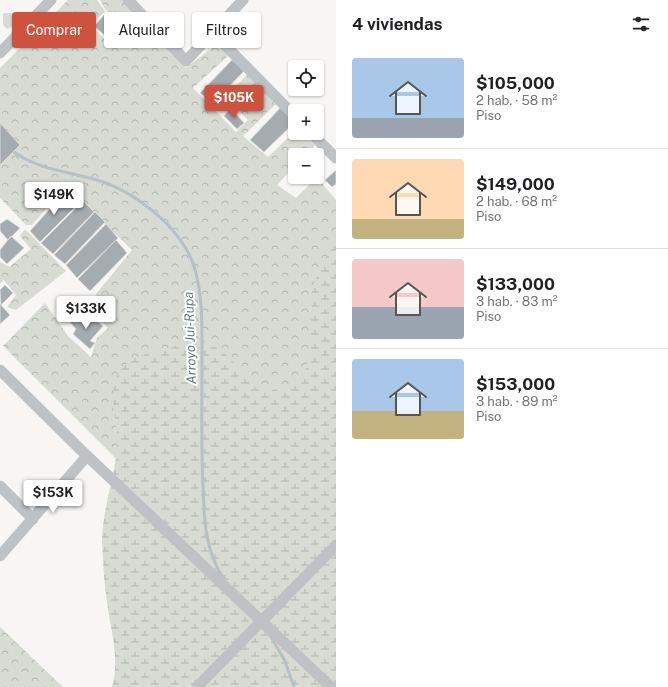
<!DOCTYPE html>
<html lang="es">
<meta charset="utf-8">
<style>
:root{--surface:#fff;--page:#f6f6f6;--text:#202124;--muted:#757577;--line:#e0e0e0;--accent:#cd533e}
body{margin:0;font-family:"Public Sans",sans-serif;background:var(--page);color:var(--text);height:100vh;display:flex;flex-direction:column;font-size:15px;white-space:nowrap}
*{box-sizing:border-box;margin:0}
p{font-size:13px;color:var(--muted)}
.icon{flex:none;width:22px;height:22px;fill:none;stroke:currentColor;stroke-width:2;stroke-linecap:round;stroke-linejoin:round}
.map{position:relative;flex:1;overflow:hidden}
.details{display:flex;flex-direction:column;background:var(--surface);width:332px}
.details>*{flex:none}
.banner{position:absolute;left:12px;top:12px;width:264px;height:36px;display:flex;gap:8px}
.fabs{position:absolute;left:288px;top:60px;display:grid;gap:8px}
.fabs a{display:grid;place-items:center;width:36px;height:36px;border-radius:4px;background:var(--surface);box-shadow:0 1px 3px #0004;font-size:20px}
.price{position:absolute;translate:-50% -34px;padding:0 9px;border-radius:4px;background:#fff;color:#222;font-size:13px;line-height:26px;filter:drop-shadow(0 1px 2px #0008)}
.price::after{content:'';position:absolute;left:50%;top:24px;width:12px;height:9px;margin-left:-6px;background:inherit;clip-path:polygon(0 0,100% 0,50% 100%)}
.price.selected{background:var(--accent);color:#fff}
ul{padding:0;list-style:none}
li{display:flex;align-items:center;gap:12px;height:100px;padding:0 16px}
li+li{border-top:1px solid var(--line)}
li span{display:grid;place-items:center;flex:none;width:112px;height:80px;border-radius:4px;color:#555}
li>.icon{margin-inline-start:auto}
span .icon{width:48px;height:48px;fill:#fffc;stroke-width:1}
li b{font-size:17px}
h2{display:flex;justify-content:space-between;align-items:center;height:48px;padding:0 16px;font-size:17px}
.pill{padding:0 14px;border-radius:4px;background:var(--surface);box-shadow:0 1px 3px #0004;font-size:14px;line-height:36px}
.pill.selected{background:var(--accent);color:#fff}
main{display:flex;flex:1;min-height:0}
.map>svg:first-child{display:block}
.green{fill:#d7dbd4}
.forest{fill:url(#forest-crowns)}
.wetland{fill:url(#wetland-marsh)}
.lines{fill:none;stroke-linecap:round;stroke-linejoin:round}
.stream{stroke:#b5c1c4;stroke-width:3}
.building{fill:#a4acb0;stroke:#d8d8d7}
.street{stroke:#bec2c5;stroke-width:11}
.labels{text-anchor:middle;dominant-baseline:central;stroke-width:4;stroke-linejoin:round;paint-order:stroke}
.water-label{font-size:13px;font-style:italic;fill:#65797d;stroke:#fff}
</style>
<main>
<div class="map">
<svg width="336" height="687" viewBox="0 0 336 687">
<defs>
<pattern id="forest-crowns" width="20" height="18" patternUnits="userSpaceOnUse"><rect width="20" height="18" fill="#d7dbd4"/><path d="M2 6a3 3 0 1 1 6 0M12 15a3 3 0 1 1 6 0" fill="none" stroke="#b2b6b1"/></pattern>
<pattern id="wetland-marsh" width="20" height="14" patternUnits="userSpaceOnUse"><rect width="20" height="14" fill="#d7dbd4"/><path d="M1 5h8M5 5V1M11 12h8M15 12V8" fill="none" stroke="#b2b6b1"/></pattern>
</defs>
<rect width="100%" height="100%" fill="#f7f6f4"/>
<path class="green" d="M3,13H13L16,15L17,20L12,27L7,29L3,25Z"/>
<path class="forest" d="M68,0H97L105,11L91,26L111,45L126,30L105,9L100,0H124L186,68L217,44L229,55L193,88L236,132L248,120L233,105L223,111L215,107L247,75L276,104L243,136L268,157L295,131V133H301L315,145L306,155H295V166L277,185L296,198L317,177L336,200V531L260,602L3,346L45,303L68,336L91,357L97,338L108,328L92,311L96,294L132,250L66,186L32,225H26L0,198V68Z
M25,229L66,271L16,310L7,307L16,295L4,280L0,284V262L9,267L31,249L20,236Z
M0,627L63,687H0Z"/>
<path class="wetland" d="M336,244V687H112C120,658 111,632 107,603C104,583 103,563 102,542C102,510 114,481 117,449C120,424 105,396 119,372C130,353 157,353 176,346C182,344 189,340 195,337L211,344L229,357L246,379L256,388L265,390L280,391L291,385L305,373L310,350L312,288L329,250Z"/>
<g class="lines">
<path class="stream" d="M10,149C36,170 67,171 97,180C124,188 148,205 168,225C179,237 189,250 194,266C203,295 202,328 202,359C202,401 201,444 203,486C204,518 205,552 224,579
M271,637L285,661L294,687"/>
</g>
<path class="building" d="M107,12L124,29L111,41L94,26Z
M232,60L245,70L213,103L200,93Z
M282,106L295,122L264,152L250,140Z
M231,108L244,123L237,129L224,116Z
M0,123L20,145L0,165Z
M336,170V184L332,187L325,180Z
M66,191L78,204L40,242L30,231Z
M83,201L94,212L53,254L41,243Z
M95,212L105,222L65,264L54,255Z
M7,219L20,228L8,240L0,231V224Z
M106,224L118,238L77,278L66,265Z
M11,236L24,248L7,264L0,257V250Z
M116,240L127,253L90,291L78,279Z
M5,285L13,293L1,305L0,290Z
M0,304L10,315L0,324Z
M77,316L84,322L91,316L103,326L90,341L95,343L90,349L73,334L76,329L69,321Z"/>
<g class="lines">
<path class="street" d="M128,0L186,61L243,0
M213,33L295,116
M0,53L51,0
M311,133L336,158
M0,370L82,451L331,687
M0,486L33,519
M0,556L87,456
M197,687L336,545"/>
</g>
<g class="labels">
<g class="water-label">
<text transform="translate(190 338) rotate(-92)">Arroyo Jui-Rupa</text>
</g>
</g>
</svg>
<div class="fabs">
<a><svg class="icon" aria-label="locate" viewBox="0 0 24 24"><circle cx="12" cy="12" r="6"/><path d="M12 2v4M12 18v4M2 12h4M18 12h4"/></svg></a>
<a>+</a>
<a>−</a>
</div>
<b class="price selected" style="left:234px;top:119px">$105K</b>
<b class="price" style="left:54px;top:216px">$149K</b>
<b class="price" style="left:86px;top:330px">$133K</b>
<b class="price" style="left:53px;top:514px">$153K</b>
<div class="banner">
<a class="pill selected">Comprar</a>
<a class="pill">Alquilar</a>
<a class="pill">Filtros</a>
</div>
</div>
<section class="details">
<h2>4 viviendas<svg class="icon" aria-label="filters" viewBox="0 0 24 24"><path d="M4 7h16M4 17h16"/><circle cx="9" cy="7" r="2"/><circle cx="15" cy="17" r="2"/></svg></h2>
<ul>
<li><span style="background:linear-gradient(#a9c7e8 75%,#9aa5b1 0)"><svg class="icon" aria-label="home" viewBox="0 0 24 24"><path d="M3 11l9-7 9 7M6 9v11h12V9"/></svg></span><div><b>$105,000</b><p>2 hab. · 58 m²</p><p>Piso</p></div></li>
<li><span style="background:linear-gradient(#ffd9b3 75%,#c2b280 0)"><svg class="icon" aria-label="home" viewBox="0 0 24 24"><path d="M3 11l9-7 9 7M6 9v11h12V9"/></svg></span><div><b>$149,000</b><p>2 hab. · 68 m²</p><p>Piso</p></div></li>
<li><span style="background:linear-gradient(#f6c9c9 60%,#9aa5b1 0)"><svg class="icon" aria-label="home" viewBox="0 0 24 24"><path d="M3 11l9-7 9 7M6 9v11h12V9"/></svg></span><div><b>$133,000</b><p>3 hab. · 83 m²</p><p>Piso</p></div></li>
<li><span style="background:linear-gradient(#a9c7e8 65%,#c2b280 0)"><svg class="icon" aria-label="home" viewBox="0 0 24 24"><path d="M3 11l9-7 9 7M6 9v11h12V9"/></svg></span><div><b>$153,000</b><p>3 hab. · 89 m²</p><p>Piso</p></div></li>
</ul>
</section>
</main>
